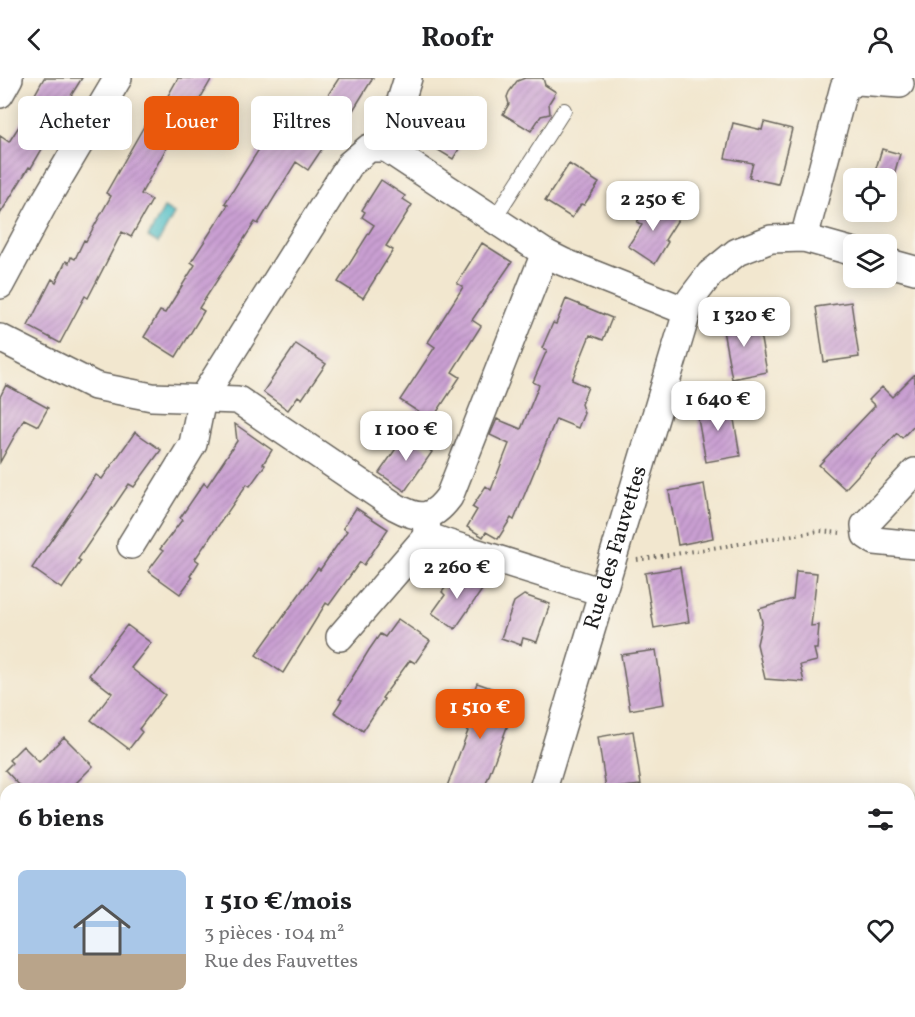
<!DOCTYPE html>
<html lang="fr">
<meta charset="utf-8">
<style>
:root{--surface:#fff;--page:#f2f2f2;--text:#202124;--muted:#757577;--line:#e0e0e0;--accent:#ea580c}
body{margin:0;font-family:Vollkorn,serif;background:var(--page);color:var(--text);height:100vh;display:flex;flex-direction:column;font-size:22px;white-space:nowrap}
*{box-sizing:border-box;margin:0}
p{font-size:20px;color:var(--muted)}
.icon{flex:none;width:33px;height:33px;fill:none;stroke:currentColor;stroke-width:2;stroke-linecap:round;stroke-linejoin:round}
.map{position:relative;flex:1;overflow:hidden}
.details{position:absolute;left:0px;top:705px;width:915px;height:234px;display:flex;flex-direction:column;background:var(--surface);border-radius:18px 18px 0 0;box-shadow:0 3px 15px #0003}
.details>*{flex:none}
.hud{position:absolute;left:18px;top:18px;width:600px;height:54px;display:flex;gap:12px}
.fabs{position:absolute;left:843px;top:90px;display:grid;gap:12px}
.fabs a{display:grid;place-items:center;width:54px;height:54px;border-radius:9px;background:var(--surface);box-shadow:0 3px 15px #0003;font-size:30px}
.price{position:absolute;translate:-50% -51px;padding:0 14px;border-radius:12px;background:#fff;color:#222;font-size:20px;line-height:39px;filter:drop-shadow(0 2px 3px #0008)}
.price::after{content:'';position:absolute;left:50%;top:36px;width:18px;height:14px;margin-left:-9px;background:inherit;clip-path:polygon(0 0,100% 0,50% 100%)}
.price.selected{background:var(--accent);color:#fff}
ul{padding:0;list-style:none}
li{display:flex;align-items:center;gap:18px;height:150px;padding:0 18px}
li+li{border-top:2px solid var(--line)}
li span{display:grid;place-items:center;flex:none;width:168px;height:120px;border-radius:9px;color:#555}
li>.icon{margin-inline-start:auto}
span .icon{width:72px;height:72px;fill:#fffc;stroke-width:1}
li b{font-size:26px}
h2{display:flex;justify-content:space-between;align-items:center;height:72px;padding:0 18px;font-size:26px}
.pill{padding:0 21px;border-radius:9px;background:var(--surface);box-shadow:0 3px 15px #0003;font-size:21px;line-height:54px}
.pill.selected{background:var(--accent);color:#fff}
header{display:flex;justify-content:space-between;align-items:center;height:78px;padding:0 18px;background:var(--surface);font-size:27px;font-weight:700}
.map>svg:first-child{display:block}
.grass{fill:url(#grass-tufts);stroke:#657144;stroke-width:1.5}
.forest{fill:url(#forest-firs);stroke:#53643e;stroke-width:1.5}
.water{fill:#50bec6;stroke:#366d71;stroke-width:1.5}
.building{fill:url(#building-hatch)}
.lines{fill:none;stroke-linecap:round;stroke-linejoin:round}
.service-casing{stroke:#67635b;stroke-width:16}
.minor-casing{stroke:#67635b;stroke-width:30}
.secondary-casing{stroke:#67635b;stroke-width:36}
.path{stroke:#67635b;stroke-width:4;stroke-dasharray:1.5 4.5;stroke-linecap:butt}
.service{stroke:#fff;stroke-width:14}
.minor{stroke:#fff;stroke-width:27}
.secondary{stroke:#fae7c3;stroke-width:33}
.labels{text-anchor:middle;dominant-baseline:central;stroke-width:6;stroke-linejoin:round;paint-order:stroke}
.street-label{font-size:22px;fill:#1c1c1c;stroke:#f7f3e8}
</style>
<header><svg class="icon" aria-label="back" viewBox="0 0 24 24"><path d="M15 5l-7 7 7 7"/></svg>Roofr<svg class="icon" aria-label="person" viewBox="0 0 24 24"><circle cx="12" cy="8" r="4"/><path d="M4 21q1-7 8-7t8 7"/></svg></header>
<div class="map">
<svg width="915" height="939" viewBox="0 0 915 939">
<defs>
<pattern id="grass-tufts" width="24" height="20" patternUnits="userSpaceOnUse" patternTransform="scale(1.5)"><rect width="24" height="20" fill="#aec66b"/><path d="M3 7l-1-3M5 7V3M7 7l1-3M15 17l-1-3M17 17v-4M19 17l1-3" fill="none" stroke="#95aa5c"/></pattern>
<pattern id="forest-firs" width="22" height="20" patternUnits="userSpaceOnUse" patternTransform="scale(1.5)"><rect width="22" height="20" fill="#8aab5f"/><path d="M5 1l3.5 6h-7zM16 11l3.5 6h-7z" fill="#708a4e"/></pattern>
<pattern id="building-hatch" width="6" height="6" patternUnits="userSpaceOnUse" patternTransform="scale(1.5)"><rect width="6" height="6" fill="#c99fd2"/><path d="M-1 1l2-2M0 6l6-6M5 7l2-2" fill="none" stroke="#ac88b4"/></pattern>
</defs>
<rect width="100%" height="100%" fill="#f7f3e8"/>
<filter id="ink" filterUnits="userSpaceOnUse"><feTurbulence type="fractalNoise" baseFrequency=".0167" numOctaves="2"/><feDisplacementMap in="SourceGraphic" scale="12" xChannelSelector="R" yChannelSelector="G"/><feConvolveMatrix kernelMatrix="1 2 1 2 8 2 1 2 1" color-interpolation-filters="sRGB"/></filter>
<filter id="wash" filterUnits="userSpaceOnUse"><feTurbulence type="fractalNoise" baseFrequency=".008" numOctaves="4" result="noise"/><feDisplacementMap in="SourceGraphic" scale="24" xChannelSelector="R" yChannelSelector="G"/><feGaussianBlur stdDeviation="1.35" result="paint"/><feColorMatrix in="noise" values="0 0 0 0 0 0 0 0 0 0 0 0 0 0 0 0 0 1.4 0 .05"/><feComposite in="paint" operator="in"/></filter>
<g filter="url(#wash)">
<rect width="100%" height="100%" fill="#f2e7cf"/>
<path class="grass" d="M909,865L915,866V939H510L504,933H909Z
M303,933H362V939H298Z"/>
<path class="forest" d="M915,715V866L909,865V717Z"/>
<path class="water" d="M164,130L174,136L158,165L148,159Z"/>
<g id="blocks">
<path class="building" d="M44,0H82L42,64L45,66L31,90L29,89L0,136V58L9,64L37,20L34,18Z
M178,0H212L189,40L184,38L141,116L152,122L131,159L122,154L88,220L85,218L60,265L28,248L52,201L56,204L66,183L69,185L71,179L75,181L84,162L86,163L111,118L106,115L147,43L152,46Z
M339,0H373L352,34L348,32L308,92L296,84L258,146L255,144L199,230L204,233L176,279L144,259L160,233L165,235L195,187L191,184L228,127L225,125L268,57L269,58L290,27L300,33L307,22L319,31Z
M525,0H543L545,7L556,14L549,25L550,36L541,38L531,53L503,36L509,26L507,19L509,14L517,3Z
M445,27L474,46L453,81L423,63Z
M764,44L792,51L778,106L749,100L753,85L725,80L733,45L762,52Z
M882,71L900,76L893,100H873Z
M569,86L599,105L584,127L581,126L572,140L545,123Z
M381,102L405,118L403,121L412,127L386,168L393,172L363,220L338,204L374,147L362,139L365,134L362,132Z
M652,122L679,140L665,162L668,164L655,186L628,168L642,147L637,144Z
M482,165L512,184L472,242L481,248L452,294L460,299L435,337H423L400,322L435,269L428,264L463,209L457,205Z
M566,221L612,240L603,262L590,257L572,302L588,309L581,326L584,335L578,350L556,341L514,442L511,440L498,461L486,454L483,459L467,449L477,432L472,429L486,408L491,412L509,366L490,357L497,341L521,351L539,307L533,304L547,272L542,270L553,245L556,246Z
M851,224L859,279L824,284L816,229Z
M757,240L767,294L732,301L722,247Z
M296,266L326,286L302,321L298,318L288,332L263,314Z
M915,296V346L902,360L897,355L845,411L819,387L875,328L869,322L882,309L892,319Z
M6,307L48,330L38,348L24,341L0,384V319Z
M731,323L740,378L706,384L696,330Z
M235,346L272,372L263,386L265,387L250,408L247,406L195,481L199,484L190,498L192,500L180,516L148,493L163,473L160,471L182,442L180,440L204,405L207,408L237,363Z
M135,354L161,372L134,409L129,406L78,481L81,483L62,511L32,490L96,397L102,401Z
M406,356L432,374L405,413L379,395Z
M704,406L713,460L678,467L669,413Z
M356,430L388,451L364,487L360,484L329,527L326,525L283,595L256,577L318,490L320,492L347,453L343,450Z
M680,489L689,544L654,550L645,495Z
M796,493L817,495L811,548L819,547L817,571H814L817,583L800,587L804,604L765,601L757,566L762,544L759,531L793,521Z
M457,494L482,512L455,551L432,535L445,517L442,514Z
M524,517L550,526L537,564L523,560L521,567L501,560L514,524Z
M398,541L430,563L415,585L410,582L382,620L384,621L363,653L334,634L342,622L339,621L369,572L380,556L385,559Z
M127,547L151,565L131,590L165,617L139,651L142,654L129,671L91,642L112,615L89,597Z
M656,572L664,626L630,632L621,577Z
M477,605L505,615L497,637L510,641L484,711H446L468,653L460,649Z
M633,653L641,707L606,711L598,659Z
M64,659L93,688L70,711H23L5,692L12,685L9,682L23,668L39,684Z"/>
</g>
</g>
<g filter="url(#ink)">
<use href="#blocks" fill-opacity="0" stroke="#67635b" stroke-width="1.5"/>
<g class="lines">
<g class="service-casing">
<path id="service" d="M494,141L564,32"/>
</g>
<g class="minor-casing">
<g id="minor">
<path d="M0,16L9,0"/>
<path d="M386,70L545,175L563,184L686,233"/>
<path d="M804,160L844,9L858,3L900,6"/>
<path d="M886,184L915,192"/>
<path d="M0,207L44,125L118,0"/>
<path d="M0,260L95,308L152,319L238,322L396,429C420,442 432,442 449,419L545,175"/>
<path d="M915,394L865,447L866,457L875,463L915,467"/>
<path d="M426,438L427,458L446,465L602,514"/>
<path d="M131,467L193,366L202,321L350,86L369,70H386L408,0"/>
<path d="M340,559L427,458"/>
<path id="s1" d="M543,711L691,221L710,196L737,174L771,161L804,160L854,174"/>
<path d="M411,939L412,933"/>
</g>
</g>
<g class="secondary-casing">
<path id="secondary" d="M0,812L6,810
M381,933V939"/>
</g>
<path class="path" d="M637,482L820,453L840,455"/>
<use href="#service" class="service"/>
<use href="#minor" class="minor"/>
<use href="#secondary" class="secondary"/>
</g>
</g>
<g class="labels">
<g class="street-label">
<text stroke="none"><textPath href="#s1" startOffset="252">Rue des Fauvettes</textPath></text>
</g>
</g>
</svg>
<div class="fabs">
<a><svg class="icon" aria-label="locate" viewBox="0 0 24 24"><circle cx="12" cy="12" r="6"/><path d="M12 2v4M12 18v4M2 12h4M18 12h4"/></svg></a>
<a><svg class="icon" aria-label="layers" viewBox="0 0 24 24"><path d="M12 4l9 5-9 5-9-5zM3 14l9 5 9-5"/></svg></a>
</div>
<b class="price" style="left:653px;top:154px">2 250 €</b>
<b class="price" style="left:744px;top:270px">1 320 €</b>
<b class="price" style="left:718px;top:354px">1 640 €</b>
<b class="price" style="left:406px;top:384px">1 100 €</b>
<b class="price" style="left:457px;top:522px">2 260 €</b>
<b class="price selected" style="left:480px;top:662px">1 510 €</b>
<div class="hud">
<a class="pill">Acheter</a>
<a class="pill selected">Louer</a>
<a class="pill">Filtres</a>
<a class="pill">Nouveau</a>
</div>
<section class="details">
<h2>6 biens<svg class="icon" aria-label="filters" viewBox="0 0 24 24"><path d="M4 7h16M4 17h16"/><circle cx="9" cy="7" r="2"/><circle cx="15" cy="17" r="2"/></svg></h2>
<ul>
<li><span style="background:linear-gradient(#a9c7e8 70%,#b9a48a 0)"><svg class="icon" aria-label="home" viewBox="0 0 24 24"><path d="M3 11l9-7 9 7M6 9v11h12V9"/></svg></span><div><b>1 510 €/mois</b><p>3 pièces · 104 m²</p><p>Rue des Fauvettes</p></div><svg class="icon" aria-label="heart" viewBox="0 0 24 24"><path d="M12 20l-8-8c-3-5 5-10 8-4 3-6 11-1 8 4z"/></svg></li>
</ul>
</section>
</div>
